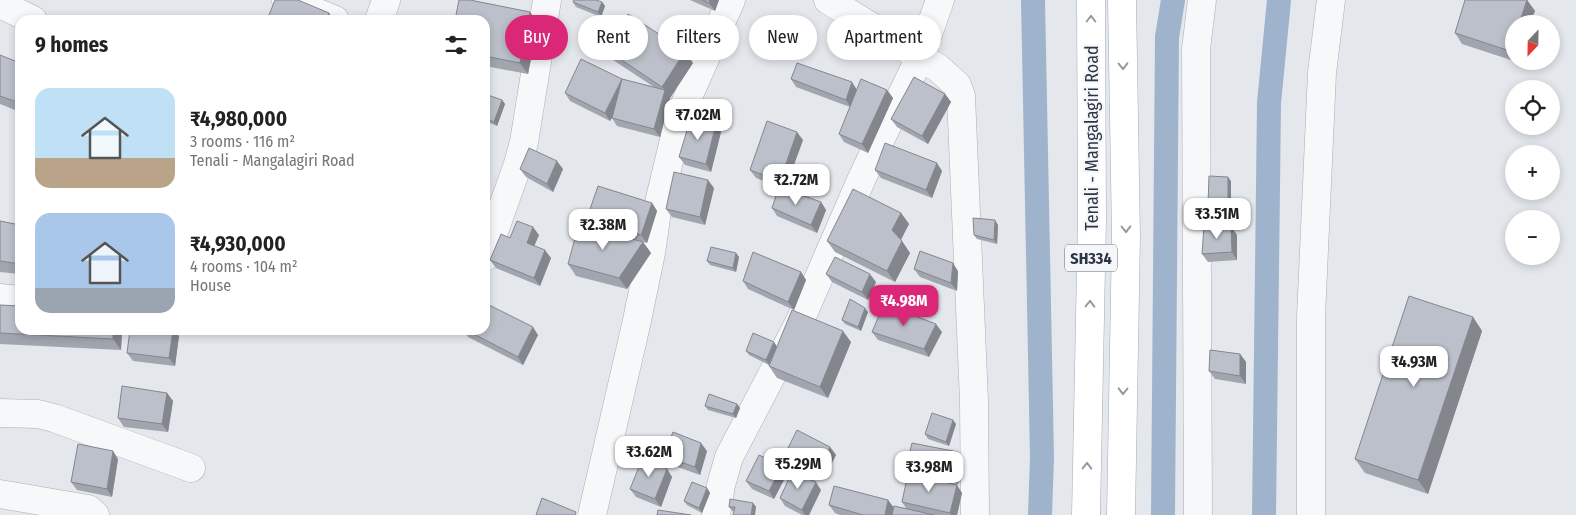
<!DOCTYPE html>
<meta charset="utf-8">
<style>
:root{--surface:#fff;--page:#f2f2f2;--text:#222;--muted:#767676;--accent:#db2777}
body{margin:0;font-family:"Fira Sans Condensed",sans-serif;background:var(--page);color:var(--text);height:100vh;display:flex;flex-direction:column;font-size:19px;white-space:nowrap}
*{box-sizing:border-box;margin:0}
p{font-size:16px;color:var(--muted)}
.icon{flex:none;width:28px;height:28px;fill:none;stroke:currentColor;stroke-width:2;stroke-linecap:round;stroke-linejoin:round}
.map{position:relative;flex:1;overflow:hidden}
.sheet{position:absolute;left:15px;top:15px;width:475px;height:320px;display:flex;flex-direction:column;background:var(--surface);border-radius:15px;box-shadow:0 2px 8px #0003}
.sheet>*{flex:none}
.guide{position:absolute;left:505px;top:15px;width:475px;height:45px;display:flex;gap:10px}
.needle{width:32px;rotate:202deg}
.fabs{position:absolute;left:1505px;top:15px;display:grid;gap:10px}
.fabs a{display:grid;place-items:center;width:55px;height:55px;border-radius:50%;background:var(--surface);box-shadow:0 2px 8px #0003;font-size:25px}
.price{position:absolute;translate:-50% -42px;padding:0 11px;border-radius:10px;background:#fff;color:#222;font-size:16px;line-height:32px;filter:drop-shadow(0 1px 2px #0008)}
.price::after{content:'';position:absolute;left:50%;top:30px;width:15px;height:11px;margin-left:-8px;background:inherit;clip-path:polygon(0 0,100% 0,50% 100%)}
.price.active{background:var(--accent);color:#fff}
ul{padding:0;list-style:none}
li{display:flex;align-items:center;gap:15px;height:125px;padding:0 20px}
li span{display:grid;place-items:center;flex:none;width:140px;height:100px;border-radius:15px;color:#555}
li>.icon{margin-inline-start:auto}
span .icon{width:60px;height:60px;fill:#fffc;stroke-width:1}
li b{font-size:21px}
h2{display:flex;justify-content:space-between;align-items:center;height:60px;padding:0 20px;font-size:21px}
.tag{padding:0 18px;border-radius:22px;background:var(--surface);box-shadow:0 2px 8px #0003;font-size:18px;line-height:45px}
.tag.active{background:var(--accent);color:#fff}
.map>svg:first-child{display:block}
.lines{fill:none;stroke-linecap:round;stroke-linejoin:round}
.canal{stroke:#9fb4cc;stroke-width:24}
.minor-casing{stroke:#a9aeb7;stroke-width:29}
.major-casing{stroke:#a3abb8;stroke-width:29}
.minor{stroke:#f7f8fa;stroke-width:28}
.major{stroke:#fff;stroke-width:28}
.wall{fill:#a1a5ae}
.shaded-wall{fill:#83868d}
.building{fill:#bbc0ca;stroke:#83868d}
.oneway{stroke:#959aa2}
.labels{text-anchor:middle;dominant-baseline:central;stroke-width:4;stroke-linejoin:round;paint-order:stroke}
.shield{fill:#f4f6f9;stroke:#676e7b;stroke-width:1}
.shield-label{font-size:16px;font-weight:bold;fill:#2b3445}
.street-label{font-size:18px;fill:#2b3445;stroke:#f4f6f9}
</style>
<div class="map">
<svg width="1576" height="515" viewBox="0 0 1576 515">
<rect width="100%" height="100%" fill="#e4e7ec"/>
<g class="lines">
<path class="canal" d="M1033,0L1042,457L1040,515
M1163,515L1167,37L1173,0
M1264,515L1269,103L1279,0"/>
<g class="minor-casing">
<path id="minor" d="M286,0L335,20
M828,0L938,68L957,85L961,96L974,401L975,515
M0,4L33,20
M379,20L386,1
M485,257L518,164L524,142L547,0
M0,298L20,300
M0,413L38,414L54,418L191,468
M0,494L88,509L95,515
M592,515L636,325L651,253L657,211L680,115L731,0
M716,515L721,485L729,457L800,321L862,178L920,57L940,0
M1198,515L1196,49L1202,0
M1311,515V317L1322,73L1331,0"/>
</g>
<g class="major-casing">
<path id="major" d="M1086,515L1092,218L1091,0
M1121,515L1126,236L1122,0"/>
</g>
<use href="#minor" class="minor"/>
<use href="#major" class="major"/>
</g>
<path class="wall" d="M690,0H719L715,11Z
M1527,0L1535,11L1514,24V61L1462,44L1455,33Z
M573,2H602L605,6L601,17L576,7Z
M530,12L538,23L528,74L485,66V20Z
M605,49L693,63L670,98L660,137L617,126L612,118L610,121L570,101L565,93L622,79L654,87L613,60Z
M0,55L20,63V112L0,104Z
M791,79L857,90H887L893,98L868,153L844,142L839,134L850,107L796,87Z
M485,94L502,100L505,104L497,126L485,121Z
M945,94L951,102L928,144L897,127L891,119Z
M721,132L711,172L685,165L679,157Z
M803,140L785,189L756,178L750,170Z
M520,169H563L553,192L526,177Z
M875,170L942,171L932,198L881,178Z
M1231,181V208H1211L1208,204Z
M714,188L705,225L672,217L666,209Z
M821,202L826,210L817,233L777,216L772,208Z
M652,203L657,211L647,243L643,242L651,253L627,289L576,276L568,264L637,240L593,226L587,218Z
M901,213L909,224L901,240L910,253L895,282L835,252L827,241Z
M0,221L20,225V274L0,272Z
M998,225L997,244L977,239L974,235Z
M1231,227L1237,235V260L1208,262L1202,254Z
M539,235L534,246L551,258L540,286L496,268L490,260L510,238Z
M736,253L739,257L736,272L710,265L707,261Z
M914,269L958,271L957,291L920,277Z
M801,272L806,280L794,310L748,289L743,281Z
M826,274L876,282L868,300L832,282Z
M0,305L20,330H122L121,350L0,344Z
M868,312L861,331L845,324L842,320Z
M1473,317L1482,331L1428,494L1365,473L1355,459Z
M464,330H485L538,335L523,365L468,337Z
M872,332H942L929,357L878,340Z
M179,336L175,366L133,361L127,353Z
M774,342L777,347L769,365L749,355L746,351Z
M851,342L828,398L777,378L769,366Z
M1240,354L1246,362V384L1215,379L1209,371Z
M167,393L173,401L168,432L124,427L118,418Z
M737,404L740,408L736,418L708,410L705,406Z
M953,420L956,424L949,446L928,439L925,434Z
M830,447L836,455L824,477L790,462L785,454Z
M707,451L700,475L669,464L663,456Z
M958,452L963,461L958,484L940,481L962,493L957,515H840L835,513L829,505L888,500L893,507L906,508L902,502L911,474L906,468Z
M118,459L112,497L77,490L71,482Z
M782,466L787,474L774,499L752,489L746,481Z
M667,469L672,477L661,507L636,497L630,489Z
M707,488L710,493L702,513L687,505L684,501Z
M821,490L809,515H802L785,506L780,498Z
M753,503L756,507L732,511L729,507Z"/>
<path class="shaded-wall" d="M710,0H719L715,11L709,3Z
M1527,0L1535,11L1530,24H1519Z
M602,2L605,6L601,17L598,12Z
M530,12L538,23L528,74L520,63Z
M329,13L334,20H326Z
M1514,39V56L1510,51Z
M685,51L693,63L670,98L660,137L654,129L665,90L662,87Z
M622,79L627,87L610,121L605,113Z
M852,82L857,90L851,108L846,100Z
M887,90L893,98L868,153L862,144Z
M945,94L951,102L928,144L922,136Z
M502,100L505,104L497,126L494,122Z
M716,124L721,132L711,172L706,164Z
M797,132L803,140L785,189L780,181Z
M557,161L563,169L553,192L547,184Z
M937,163L942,171L932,198L926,190Z
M1228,177L1231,181V208L1228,204Z
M708,180L714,188L705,225L700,217Z
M821,202L826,210L817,233L811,225Z
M652,203L657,211L647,243L641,235Z
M901,213L909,224L900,241L892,230Z
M995,220L998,225L997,244L994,240Z
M533,227L539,235L532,251L527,243Z
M1231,227L1237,235V260L1232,252Z
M902,241L910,253L895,282L887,271Z
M643,242L651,253L627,289L619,278Z
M545,250L551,258L540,286L534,278Z
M736,253L739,257L736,272L733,268Z
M953,263L958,271L957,291L951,283Z
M801,272L806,280L794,310L788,302Z
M870,274L876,282L868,300L862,292Z
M865,308L868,312L861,331L858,327Z
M1473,317L1482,331L1428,494L1418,480Z
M936,324L942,332L929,357L924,349Z
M533,327L538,335L523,365L518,357Z
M113,330H122L121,350L113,339Z
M173,330H174L179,336L175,366L169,358Z
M843,331L851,342L828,398L820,387Z
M774,342L777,347L769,365L766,360Z
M1240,354L1246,362V384L1240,376Z
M167,393L173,401L168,432L162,424Z
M737,404L740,408L736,418L733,414Z
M953,420L956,424L949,446L946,442Z
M701,443L707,451L700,475L695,467Z
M830,447L836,455L824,477L818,469Z
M113,451L118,459L112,497L107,489Z
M958,452L963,461L958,484L952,476Z
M782,466L787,474L774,499L769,491Z
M667,469L672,477L661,507L655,499Z
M816,482L821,490L809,515H805L802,510Z
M957,485L962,493L957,515H951L950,513Z
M707,488L710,493L702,513L699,508Z
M888,500L894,508L892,515H885Z
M753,503L756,507L755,515H751Z"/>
<path class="building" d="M275,0H298L329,13L326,20H267Z
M459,0H470L530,12L520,63L485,56V20H455Z
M574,0H596L602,2L598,12L573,2Z
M702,0H710L709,3Z
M1465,0H1527L1519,24H1514V39L1510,51L1455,33Z
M628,14L685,51L662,87L605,49Z
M0,55L20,63V103L0,96Z
M581,59L622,79L605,113L565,93Z
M797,63L852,82L846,100L791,79Z
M914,77L945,94L922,136L891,119Z
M622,79L665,90L654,129L612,118Z
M861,79L887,90L862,144L839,134Z
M485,94L502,100L494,122L485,118Z
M691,117L716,124L706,164L679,157Z
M767,121L797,132L780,181L750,170Z
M885,143L937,163L926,190L875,170Z
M529,148L557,161L547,184L520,169Z
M674,172L708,180L700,217L666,209Z
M1209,176L1228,177V204H1208Z
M598,186L652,203L641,235L587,218Z
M779,187L821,202L811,225L772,208Z
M853,189L901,213L892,230L902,241L887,271L827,241Z
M973,218L995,220L994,240L974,235Z
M0,221L20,225V264L0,261Z
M517,221L533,227L527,243L545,250L534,278L490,260L501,234L510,238Z
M579,224L643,242L619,278L568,264Z
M1204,226L1231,227L1232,252L1202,254Z
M711,247L736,253L733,268L707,261Z
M920,251L953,263L951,283L914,269Z
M753,252L801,272L788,302L743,281Z
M835,257L870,274L862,292L826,274Z
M1409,296L1473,317L1418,480L1355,459Z
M850,299L865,308L858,327L842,320Z
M485,303L533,327L518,357L466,330H485Z
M884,304L936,324L924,349L872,332Z
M0,305L20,306V330H113V339L0,333Z
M792,310L843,331L820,387L769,366Z
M130,330H173L169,358L127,353Z
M753,333L774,342L766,360L746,351Z
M1210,350L1240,354V376L1209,371Z
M122,386L167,393L162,424L118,418Z
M709,394L737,404L733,414L705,406Z
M932,413L953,420L946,442L925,434Z
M797,430L830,447L818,469L785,454Z
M673,432L701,443L695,467L663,456Z
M912,443L958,452L952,476L906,468Z
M78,444L113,451L107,489L71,482Z
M759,455L782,466L769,491L746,481Z
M643,457L667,469L655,499L630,489Z
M792,472L816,482L802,510L780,498Z
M908,473L957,485L950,513L902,502Z
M692,482L707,488L699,508L684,501Z
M834,486L888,500L885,515H863L829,505Z
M542,498L576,512L575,515H536Z
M730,499L753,503L751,515H733L735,507H729Z
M894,506L934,515H892Z
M658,510L691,515H657Z"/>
<defs><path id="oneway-chevron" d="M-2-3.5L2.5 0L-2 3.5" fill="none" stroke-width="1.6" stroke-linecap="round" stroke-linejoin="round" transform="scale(1.25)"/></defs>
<g class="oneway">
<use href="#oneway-chevron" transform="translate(1091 19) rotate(-90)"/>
<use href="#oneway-chevron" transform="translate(1123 66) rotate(89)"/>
<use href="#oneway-chevron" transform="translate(1126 229) rotate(89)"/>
<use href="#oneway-chevron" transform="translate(1090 304) rotate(-89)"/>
<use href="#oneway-chevron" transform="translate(1123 391) rotate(91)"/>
<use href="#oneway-chevron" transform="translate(1087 466) rotate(-89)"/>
</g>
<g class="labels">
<rect class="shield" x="1065" y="244.5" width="52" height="27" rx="4"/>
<g class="shield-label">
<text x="1091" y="258">SH334</text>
</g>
<g class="street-label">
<text transform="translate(1092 138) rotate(-90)">Tenali - Mangalagiri Road</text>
</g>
</g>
</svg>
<div class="fabs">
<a><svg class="needle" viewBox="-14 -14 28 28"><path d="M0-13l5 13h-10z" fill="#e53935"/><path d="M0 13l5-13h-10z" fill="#767676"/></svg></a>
<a><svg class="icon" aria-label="locate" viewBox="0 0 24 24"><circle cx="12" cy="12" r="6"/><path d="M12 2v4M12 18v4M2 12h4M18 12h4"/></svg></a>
<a>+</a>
<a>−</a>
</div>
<b class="price" style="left:698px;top:141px">₹7.02M</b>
<b class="price" style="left:796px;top:206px">₹2.72M</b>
<b class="price" style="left:1217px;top:240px">₹3.51M</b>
<b class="price" style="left:603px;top:251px">₹2.38M</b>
<b class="price active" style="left:904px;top:327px">₹4.98M</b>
<b class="price" style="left:1414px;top:388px">₹4.93M</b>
<b class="price" style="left:649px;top:478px">₹3.62M</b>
<b class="price" style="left:798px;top:490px">₹5.29M</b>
<b class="price" style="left:929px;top:493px">₹3.98M</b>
<div class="guide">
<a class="tag active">Buy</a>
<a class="tag">Rent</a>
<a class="tag">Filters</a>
<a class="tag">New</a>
<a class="tag">Apartment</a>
</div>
<section class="sheet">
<h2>9 homes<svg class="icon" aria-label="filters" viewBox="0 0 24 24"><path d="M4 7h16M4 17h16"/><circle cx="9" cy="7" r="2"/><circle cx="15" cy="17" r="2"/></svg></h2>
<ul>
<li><span style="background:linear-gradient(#bfe0f5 70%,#b9a48a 0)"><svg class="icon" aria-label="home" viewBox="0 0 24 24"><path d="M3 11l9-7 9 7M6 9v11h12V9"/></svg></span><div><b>₹4,980,000</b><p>3 rooms · 116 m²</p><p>Tenali - Mangalagiri Road</p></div></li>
<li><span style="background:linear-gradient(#a9c7e8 75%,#9aa5b1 0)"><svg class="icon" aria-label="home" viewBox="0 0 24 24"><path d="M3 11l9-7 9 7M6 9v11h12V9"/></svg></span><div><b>₹4,930,000</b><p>4 rooms · 104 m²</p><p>House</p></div></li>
</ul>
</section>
</div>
